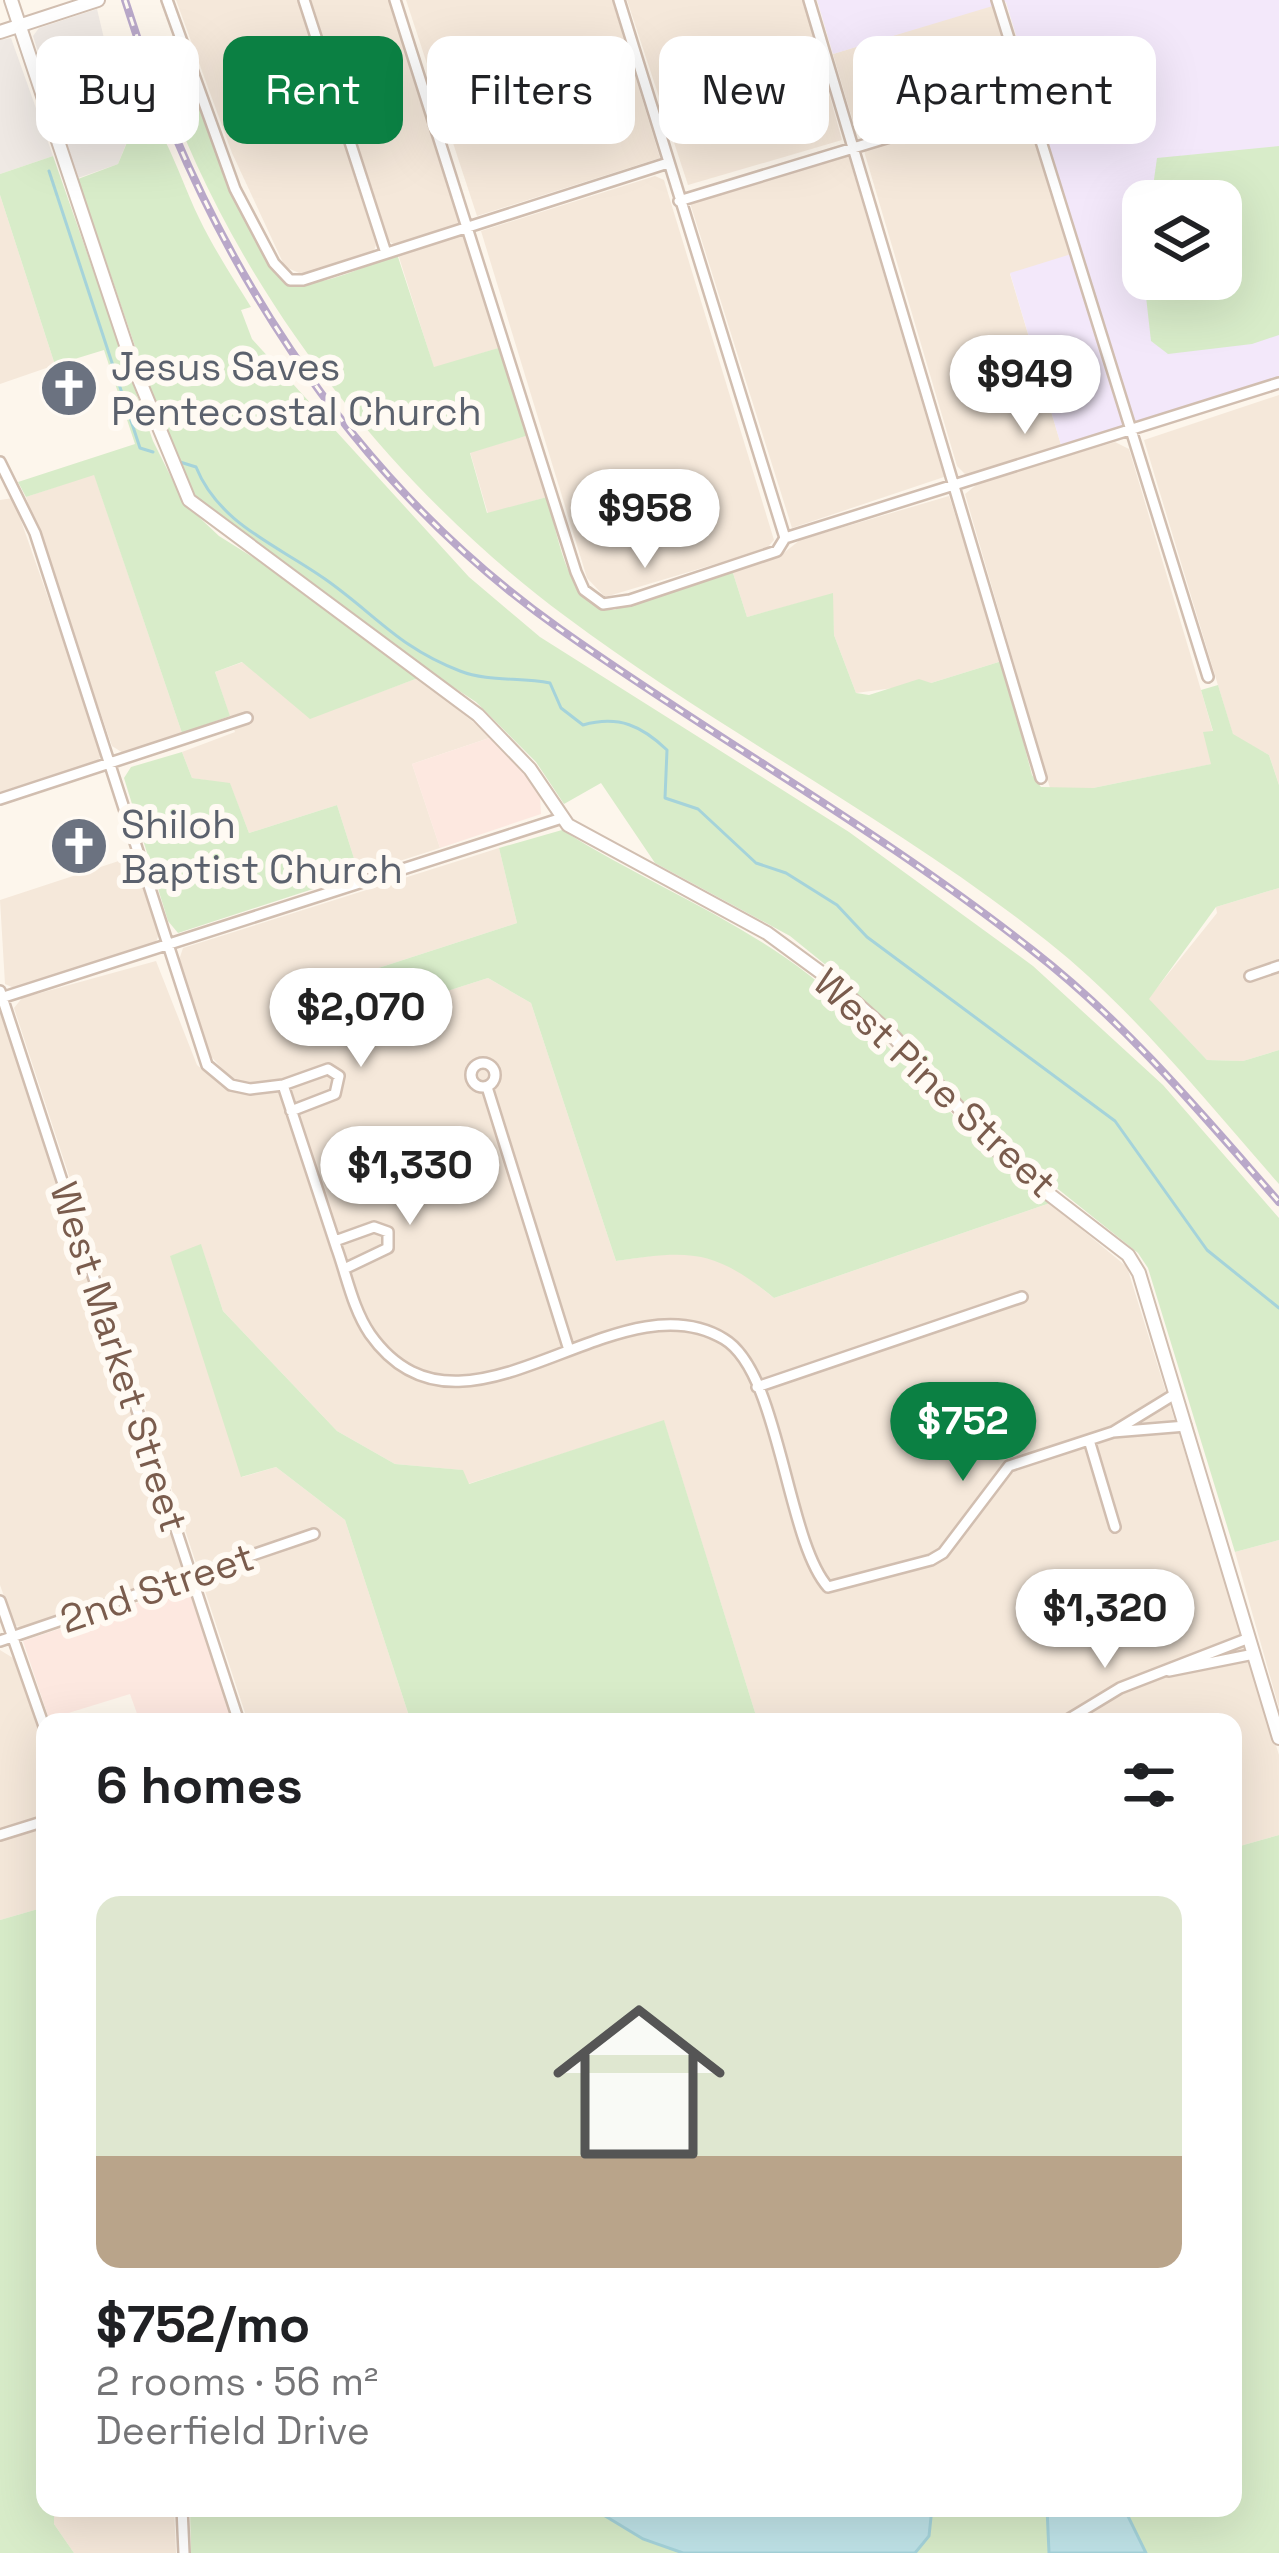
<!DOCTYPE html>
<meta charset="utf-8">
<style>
:root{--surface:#fff;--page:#f6f6f6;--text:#202124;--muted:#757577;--line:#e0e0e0;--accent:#0b8043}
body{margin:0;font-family:"Space Grotesk",sans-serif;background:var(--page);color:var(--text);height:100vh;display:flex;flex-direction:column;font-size:45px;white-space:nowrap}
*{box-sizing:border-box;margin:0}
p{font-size:39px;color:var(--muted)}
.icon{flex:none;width:66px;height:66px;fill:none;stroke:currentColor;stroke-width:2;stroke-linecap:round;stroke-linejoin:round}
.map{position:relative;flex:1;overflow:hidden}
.side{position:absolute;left:36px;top:1713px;width:1206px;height:804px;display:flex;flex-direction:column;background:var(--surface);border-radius:24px;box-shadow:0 12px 48px #0002}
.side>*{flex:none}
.banner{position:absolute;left:36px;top:36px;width:1209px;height:108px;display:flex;gap:24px}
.controls{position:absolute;left:1122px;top:180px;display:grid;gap:24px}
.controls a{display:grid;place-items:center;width:120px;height:120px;border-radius:24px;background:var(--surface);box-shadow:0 12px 48px #0002;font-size:60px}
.price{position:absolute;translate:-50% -102px;padding:0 27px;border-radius:42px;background:#fff;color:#222;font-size:39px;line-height:78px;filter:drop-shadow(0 3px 6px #0008)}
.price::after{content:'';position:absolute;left:50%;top:72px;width:36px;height:27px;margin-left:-18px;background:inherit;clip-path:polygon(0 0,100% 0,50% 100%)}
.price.on{background:var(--accent);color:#fff}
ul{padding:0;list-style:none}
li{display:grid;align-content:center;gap:24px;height:636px;padding:0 60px}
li+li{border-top:3px solid var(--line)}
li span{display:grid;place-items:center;height:372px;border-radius:24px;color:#555}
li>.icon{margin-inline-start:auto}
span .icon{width:216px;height:216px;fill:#fffc;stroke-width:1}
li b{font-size:51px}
h2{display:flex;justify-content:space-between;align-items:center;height:144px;padding:0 60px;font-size:51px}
.chip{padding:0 42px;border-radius:24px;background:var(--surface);box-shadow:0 12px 48px #0002;font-size:42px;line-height:108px}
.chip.on{background:var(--accent);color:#fff}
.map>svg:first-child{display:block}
.residential{fill:#f5e8da}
.commercial{fill:#fde8e0}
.industrial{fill:#efe9e4}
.education{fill:#f3e8fa;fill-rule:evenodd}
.green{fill:#d8ecc9}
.water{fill:#bfe3e8;stroke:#a5d3da;stroke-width:3}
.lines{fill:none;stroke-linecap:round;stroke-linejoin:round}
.stream{stroke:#a5d3da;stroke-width:3}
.minor-casing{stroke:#d1beb0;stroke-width:14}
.tertiary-casing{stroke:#d1beb0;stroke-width:16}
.minor{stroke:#fff;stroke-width:9}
.tertiary{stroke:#fff;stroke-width:12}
.rail-casing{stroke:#b9a8c9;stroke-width:8}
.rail{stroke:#fffaf3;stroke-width:3;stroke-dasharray:9;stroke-linecap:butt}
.labels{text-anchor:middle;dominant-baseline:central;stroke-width:12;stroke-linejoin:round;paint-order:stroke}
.worship-label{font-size:39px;fill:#5b616d;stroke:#fffaf3;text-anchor:start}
.street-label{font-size:39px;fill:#7a5c4d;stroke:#fffaf3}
</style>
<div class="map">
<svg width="1279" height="2553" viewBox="0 0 1279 2553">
<rect width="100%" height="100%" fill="#fdf6ec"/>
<path class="residential" d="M176,0H298L376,245L373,253L304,275L285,267L232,153Z
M311,0H394L463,217L461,225L396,246L389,241Z
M406,0H612L660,158L477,216Z
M627,0H803L842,140L688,185Z
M995,4L1016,86L865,137L856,132L833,54Z
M1021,97L1072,255L1010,274L1061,445L966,475L957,466L864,151Z
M848,155L944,477L792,528L690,203Z
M655,176L664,180L774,540L766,549L605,597L587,578L481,231Z
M0,195L55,365L0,384Z
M466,233L505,346L434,368L398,254Z
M1279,395V785L1269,755L1233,735L1144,440Z
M529,435L547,497L488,514L470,452Z
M1115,442L1129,449L1201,690L1213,732H1204L1212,764L1093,788H1050L965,494L980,482Z
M94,474L182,733L123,753L112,746L26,497Z
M949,496L1002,661L931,683L856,693L834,635L832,594L747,617L732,570L781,555L800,540Z
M13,498L103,754L97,761L0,792V500Z
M243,662L310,718L418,678L492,737L412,764L440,848L359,874L337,805L249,833L230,784L192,778L182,752L235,732L215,672Z
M499,848L517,923L326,985L388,1010L488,978L531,1003L616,1261L683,1251L731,1264L774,1298L1050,1203L1127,1267L1279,1755V1835L1233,1848V1722H758L664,1421L468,1484L462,1470L395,1464L337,1431L223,1311L201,1245L171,1256L242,1477L276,1467L345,1520L411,1722H248L14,1008L22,998L156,961L197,1065L221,1086L227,1074L207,1052L178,963L183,948Z
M137,855L160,931L156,942L14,988L5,984L0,900Z
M1279,888V1050L1243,1061L1207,1060L1148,999L1217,913L1216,907Z
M0,1011L184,1570L177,1577L22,1628L14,1625L0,1585Z
M1279,1540V1708L1235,1552Z
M0,1650L13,1658L45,1748V1816L0,1831Z
M45,1826V1907L0,1920V1842Z
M54,2508H174L176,2553H74L54,2524Z"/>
<path class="commercial" d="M492,737L521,765L540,796L541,814L440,848L412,764Z
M187,1586L232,1713L203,1722H140L130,1694L49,1719L23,1641Z"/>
<path class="industrial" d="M97,9L128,139L118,164L78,178L33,36L39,28Z
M11,38L53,156L0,174V40Z"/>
<path class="education" d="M817,0H1279V376L1061,445L1010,273L1081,251L1006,2L833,54ZM1143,201H1221V279H1143Z"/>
<path class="green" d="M185,60L233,197L279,277C311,296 365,265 397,254L434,367L505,346L529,435L470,453L487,513L547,497C559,536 565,604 614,610L732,570L747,617L833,593L834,635L856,693L869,695L919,679L931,683L1002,661L1032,775L1041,787L1093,788L1211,764L1203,732L1213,731L1201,690L1218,685L1233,734L1269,755L1279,785V888L1216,907L1149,999L1207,1060L1243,1061L1279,1050V1184C1205,1100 1134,1010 1047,941C896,821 720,732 565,616C387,484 229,281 159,69Z
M115,76C161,111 175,167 199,218C214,249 233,278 251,307L241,310L252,339L469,577L540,637L849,832L1033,966L1163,1085L1279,1218V1540L1235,1552L1148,1268L1138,1253L1023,1161L832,970L790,936L655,863L601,783L564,804L536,762L476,702L400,652L197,499L155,405L78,179L118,164L128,140Z
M1279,146V335L1252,344L1168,354L1151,341L1144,279H1221V201H1151L1157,158Z
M53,156L153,441L184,503L219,536L308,592L418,678L310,719L242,662L215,672L230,716L182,733L94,475L26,497L18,482L135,444L104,350L55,365L0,195V174Z
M182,752L192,778L230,783L249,833L337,805L359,874L178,933L168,921L124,778L131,767Z
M562,830C642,881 733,916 809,975C897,1043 960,1136 1050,1203L774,1298C714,1249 690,1250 616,1261L531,1003L488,978L388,1010L323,986L517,923L499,848Z
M201,1244L223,1311L337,1431L395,1464L463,1470L469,1484L664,1420L758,1722H411L345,1520L276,1467L241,1477L170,1256Z
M1279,1835V2553H191L190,2508H1233V1848Z
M45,1907V2508H54V2524L74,2553H0V1920Z"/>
<path class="water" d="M592,2508H932L929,2536L915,2553H683L643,2539Z
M1047,2508H1124L1146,2553H1049Z"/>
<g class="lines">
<path class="stream" d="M49,171L140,448L153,452
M180,462L196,467C219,524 277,545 325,579C375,614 399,648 460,671C488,682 520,677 550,683L561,708L583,725C619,715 642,726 667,750L665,798L698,809L756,863L786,873L837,905L867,937L1115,1121L1207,1250L1279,1308"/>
<g class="minor-casing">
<path id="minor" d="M167,0L235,189L274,263L290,280H303L668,163
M304,0L386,253
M395,0L576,572L584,590L603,604L630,600L777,551L785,538L1279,383
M619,0L785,538
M809,0L1041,778
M997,0L1208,677
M679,201L939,122L1024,89
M0,462L35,533L207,1065L231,1085L250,1089L283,1085L328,1069L339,1076L335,1094L291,1111
M0,799L247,718
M1250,976L1279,966
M0,991L239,1722
M1,998L562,818
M471 1075a12 12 0 1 1 24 0a12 12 0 1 1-24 0Z
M283,1085C301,1140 319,1194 337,1249C347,1277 353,1309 370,1334C463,1466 615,1273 724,1339C780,1372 786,1540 828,1587L931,1560L943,1553L1009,1466L1113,1432L1175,1394
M487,1087L569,1350
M335,1241L374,1227L388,1232V1248L344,1269
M757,1387L1022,1297
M1113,1432L1186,1426
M1089,1440L1115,1527
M0,1601L45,1729
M0,1641L314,1534
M1169,1671L1254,1654
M1064,1722L1120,1688L1249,1638
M0,1835L45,1821
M182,2508L184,2553"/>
</g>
<g class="tertiary-casing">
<path id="tertiary" d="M11,0L131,360L189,500L478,715L530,769L568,825L767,933L827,977L893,1036L1010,1164L1128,1255L1139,1273L1279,1738
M0,32L98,0"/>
</g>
<use href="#minor" class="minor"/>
<use href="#tertiary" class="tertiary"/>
<g class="rail-casing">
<path id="rail" d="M125,0C203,248 345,477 560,629C715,739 883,832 1032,950C1126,1023 1201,1113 1279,1202"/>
</g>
<use href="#rail" class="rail"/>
</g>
<defs>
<g id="church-disc" transform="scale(3)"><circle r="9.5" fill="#6b7280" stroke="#fffaf3"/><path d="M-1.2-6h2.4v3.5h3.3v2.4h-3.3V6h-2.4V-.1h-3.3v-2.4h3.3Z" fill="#fff"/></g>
</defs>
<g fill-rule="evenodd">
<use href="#church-disc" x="69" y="388"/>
<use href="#church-disc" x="79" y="846"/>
</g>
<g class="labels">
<g class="worship-label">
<text x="111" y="366">Jesus Saves<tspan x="111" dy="45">Pentecostal Church</tspan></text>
<text x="121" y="824">Shiloh<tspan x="121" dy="45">Baptist Church</tspan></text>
</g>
<g class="street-label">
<text transform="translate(935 1083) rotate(43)">West Pine Street</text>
<text transform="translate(119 1357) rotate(72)">West Market Street</text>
<text transform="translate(157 1588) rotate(-19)">2nd Street</text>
</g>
</g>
</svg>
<div class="controls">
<a><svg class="icon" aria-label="layers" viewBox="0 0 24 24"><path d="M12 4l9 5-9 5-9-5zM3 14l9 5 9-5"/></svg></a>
</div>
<b class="price" style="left:1025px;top:437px">$949</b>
<b class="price" style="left:645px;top:571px">$958</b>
<b class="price" style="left:361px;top:1070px">$2,070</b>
<b class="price" style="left:410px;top:1228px">$1,330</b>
<b class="price on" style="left:963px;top:1484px">$752</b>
<b class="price" style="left:1105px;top:1671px">$1,320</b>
<div class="banner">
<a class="chip">Buy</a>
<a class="chip on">Rent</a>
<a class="chip">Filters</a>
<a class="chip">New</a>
<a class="chip">Apartment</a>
</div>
<section class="side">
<h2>6 homes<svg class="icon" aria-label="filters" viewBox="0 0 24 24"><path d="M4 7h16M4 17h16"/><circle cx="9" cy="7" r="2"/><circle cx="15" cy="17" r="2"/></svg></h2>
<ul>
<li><span style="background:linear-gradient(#dfe7d0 70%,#b9a48a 0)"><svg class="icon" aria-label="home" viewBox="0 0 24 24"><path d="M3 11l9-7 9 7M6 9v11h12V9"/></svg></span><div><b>$752/mo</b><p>2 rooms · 56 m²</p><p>Deerfield Drive</p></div></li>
</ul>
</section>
</div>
